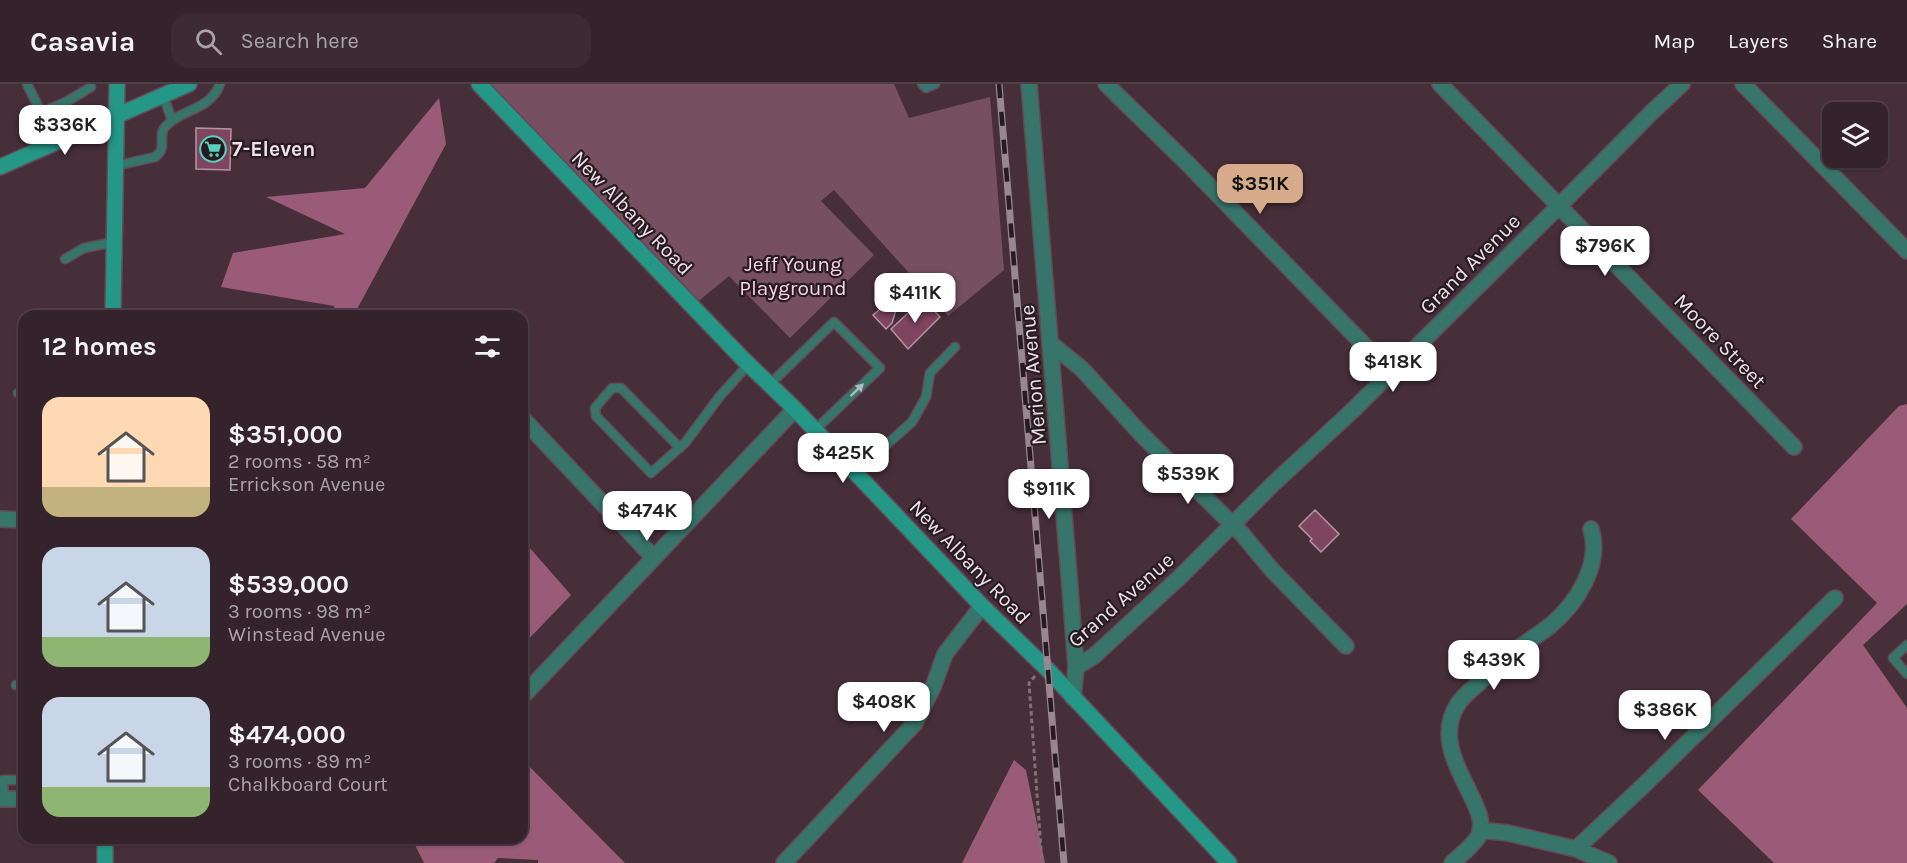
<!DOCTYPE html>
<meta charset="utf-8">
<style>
:root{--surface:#35232b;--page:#3d2b33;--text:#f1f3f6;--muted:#aaa4a9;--line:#4f4047;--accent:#d6ab8b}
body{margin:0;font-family:Karla,sans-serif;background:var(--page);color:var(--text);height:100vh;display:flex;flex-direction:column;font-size:22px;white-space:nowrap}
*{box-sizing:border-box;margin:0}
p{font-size:20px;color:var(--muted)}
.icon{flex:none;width:33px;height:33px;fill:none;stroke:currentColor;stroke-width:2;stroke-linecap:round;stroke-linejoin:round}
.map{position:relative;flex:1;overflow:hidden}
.details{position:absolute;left:18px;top:226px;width:510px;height:534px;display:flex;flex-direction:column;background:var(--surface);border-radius:18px;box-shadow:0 2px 4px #0004,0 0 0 2px var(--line)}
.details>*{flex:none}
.tools{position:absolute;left:1822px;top:18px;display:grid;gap:12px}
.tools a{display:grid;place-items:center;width:66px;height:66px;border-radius:12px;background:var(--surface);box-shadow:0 2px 4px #0004,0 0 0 2px var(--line);font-size:30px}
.price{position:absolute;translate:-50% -51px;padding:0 14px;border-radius:12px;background:#fff;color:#222;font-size:20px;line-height:39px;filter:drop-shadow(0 2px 3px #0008)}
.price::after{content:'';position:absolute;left:50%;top:36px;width:18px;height:14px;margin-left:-9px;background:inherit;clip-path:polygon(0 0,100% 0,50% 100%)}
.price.active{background:var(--accent);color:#111}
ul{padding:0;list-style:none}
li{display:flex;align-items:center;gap:18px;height:150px;padding:0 24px}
li span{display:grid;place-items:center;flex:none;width:168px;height:120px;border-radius:18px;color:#555}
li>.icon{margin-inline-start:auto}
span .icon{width:72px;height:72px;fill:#fffc;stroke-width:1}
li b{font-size:26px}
h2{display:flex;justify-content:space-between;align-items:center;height:72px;padding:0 24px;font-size:26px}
header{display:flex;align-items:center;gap:36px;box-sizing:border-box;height:84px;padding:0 30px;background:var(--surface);border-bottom:2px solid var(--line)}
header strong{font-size:28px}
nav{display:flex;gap:33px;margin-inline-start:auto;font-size:21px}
.search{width:420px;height:54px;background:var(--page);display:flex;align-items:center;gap:15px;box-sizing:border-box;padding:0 21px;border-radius:18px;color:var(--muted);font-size:22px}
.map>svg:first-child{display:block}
.green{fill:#765060}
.forest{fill:#995b77}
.building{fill:#7f4460;stroke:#b295a1;stroke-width:1.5}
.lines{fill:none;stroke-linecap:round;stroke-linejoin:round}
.lane-casing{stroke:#624b55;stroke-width:11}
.street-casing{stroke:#624b55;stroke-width:18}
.secondary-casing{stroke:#624b55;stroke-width:18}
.path{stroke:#836f77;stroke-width:3;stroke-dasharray:4.5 3;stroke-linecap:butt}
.lane{stroke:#37756b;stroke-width:8}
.street{stroke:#37756b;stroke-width:15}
.secondary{stroke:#249787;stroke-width:15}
.rail-casing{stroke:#9a868e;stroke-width:7}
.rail{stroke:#261b20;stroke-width:4.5;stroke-dasharray:14;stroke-linecap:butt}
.oneway{fill:#afbbbc}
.labels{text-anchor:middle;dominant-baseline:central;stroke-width:4.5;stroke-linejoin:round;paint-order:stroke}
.poi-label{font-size:21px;font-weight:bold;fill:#f0e1e7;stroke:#261b20;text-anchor:start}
.street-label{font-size:21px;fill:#f0e1e7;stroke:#261b20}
.park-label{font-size:21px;fill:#f9d2e2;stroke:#261b20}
</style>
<header>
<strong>Casavia</strong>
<div class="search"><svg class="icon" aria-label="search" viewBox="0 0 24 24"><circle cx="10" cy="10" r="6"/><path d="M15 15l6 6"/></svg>Search here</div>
<nav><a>Map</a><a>Layers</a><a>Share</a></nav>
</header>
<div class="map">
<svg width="1907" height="779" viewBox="0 0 1907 779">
<rect width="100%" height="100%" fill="#472f39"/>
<path class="green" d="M483,0H894L909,34L990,13L1004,186L948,232L834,106L821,117L874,171L790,254L729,192L695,220Z"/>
<path class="forest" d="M439,14L446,60L355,229L356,232H337L334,222L221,203L233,169L345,150L266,113L365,104Z
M1907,320V520L1863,561L1907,624V779H1774L1698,706L1877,519L1791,435L1899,322Z
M522,455L571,511L522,562Z
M522,675L625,779H538V776L498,774L494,779H424L412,755L522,754Z
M1014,676L1026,686L1045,779H962Z"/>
<path class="building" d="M196,44L231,45L230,86L196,85Z
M902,206L892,239L886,245L873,231L884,222L882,220L891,212L894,213Z
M923,215L940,233L908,265L891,245Z
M1315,426L1339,450L1321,468L1310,457L1312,455L1299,442Z"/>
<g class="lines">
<g class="lane-casing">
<path id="lane" d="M27,0L56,58
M922,0L926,4L935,0
M163,11L172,36
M41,28L66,18L91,3
M115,82L155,73C157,71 160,69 161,66C164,58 159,50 165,43C180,25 210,27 220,0
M65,175L84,164L114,158
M769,301L834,238L880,284L815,346
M18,309H24
M680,364L621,304H612L595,324L596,332L651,389L685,359L720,312L748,281
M855,389L912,338L926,313L930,289L955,263
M1907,561L1893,574L1907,590
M16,601H24
M4,715L3,696H24"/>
</g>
<g class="street-casing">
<path id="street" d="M1029,0L1070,504L1076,583L1073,614
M1106,0L1187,79L1366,263L1392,287
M1440,0L1794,363
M1743,0L1907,167
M1050,259L1082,285L1141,350L1243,451L1272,486L1346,562
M522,334L654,474
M0,435L24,436
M1076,583L1094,572L1182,491L1273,400L1351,328L1565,116L1652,28L1682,0
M522,613L795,325
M0,715H24
M1480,746L1508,749L1576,765L1644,701L1835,514
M1576,765L1609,779
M784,779L915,639L933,603L945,570L982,522
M1452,779C1460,772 1472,762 1478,753C1496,724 1425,669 1458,620C1463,612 1472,605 1480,598C1490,588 1499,578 1510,570C1524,560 1538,551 1551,541C1577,519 1602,480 1591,445"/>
</g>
<g class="secondary-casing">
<path id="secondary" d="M479,0L743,275L795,325L982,522L1048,586L1229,779
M0,83L189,0
M113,232L117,0
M105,779V754"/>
</g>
<path class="path" d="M1035,592L1029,599L1042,779"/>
<use href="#lane" class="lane"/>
<use href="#street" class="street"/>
<use href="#secondary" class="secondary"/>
<g class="rail-casing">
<path id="rail" d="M999,0L1064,779"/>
</g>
<use href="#rail" class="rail"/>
</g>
<defs><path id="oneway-solid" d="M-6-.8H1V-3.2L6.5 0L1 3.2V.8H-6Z" transform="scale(1.5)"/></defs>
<use class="oneway" href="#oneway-solid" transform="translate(857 306) rotate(-44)"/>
<defs>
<g id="supermarket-ring" transform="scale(1.35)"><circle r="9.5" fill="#261b20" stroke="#5bcebc" stroke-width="1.5"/><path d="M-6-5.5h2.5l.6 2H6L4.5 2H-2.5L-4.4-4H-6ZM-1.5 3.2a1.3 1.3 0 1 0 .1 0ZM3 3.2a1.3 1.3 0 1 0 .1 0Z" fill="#5bcebc"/></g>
</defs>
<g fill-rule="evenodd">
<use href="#supermarket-ring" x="213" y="65"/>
</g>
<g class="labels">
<g class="poi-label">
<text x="232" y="65">7-Eleven</text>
</g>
<g class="street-label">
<text transform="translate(632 129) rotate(46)">New Albany Road</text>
<text transform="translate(1470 180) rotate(-45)">Grand Avenue</text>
<text transform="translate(1720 257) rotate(46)">Moore Street</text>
<text transform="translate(1033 291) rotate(-95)">Merion Avenue</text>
<text transform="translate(970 478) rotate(46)">New Albany Road</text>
<text transform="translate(1121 516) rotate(-41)">Grand Avenue</text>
</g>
<g class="park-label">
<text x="793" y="180">Jeff Young<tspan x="793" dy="24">Playground</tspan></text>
</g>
</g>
</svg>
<div class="tools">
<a><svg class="icon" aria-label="layers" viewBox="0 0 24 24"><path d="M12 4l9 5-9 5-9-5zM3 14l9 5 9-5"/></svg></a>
</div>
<b class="price" style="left:65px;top:72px">$336K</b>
<b class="price active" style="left:1260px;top:131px">$351K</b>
<b class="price" style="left:1605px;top:193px">$796K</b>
<b class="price" style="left:915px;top:240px">$411K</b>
<b class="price" style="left:1393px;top:309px">$418K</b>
<b class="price" style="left:843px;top:400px">$425K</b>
<b class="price" style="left:1188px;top:421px">$539K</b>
<b class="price" style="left:1049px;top:436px">$911K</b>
<b class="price" style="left:647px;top:458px">$474K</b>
<b class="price" style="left:1494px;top:607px">$439K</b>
<b class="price" style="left:884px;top:649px">$408K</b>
<b class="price" style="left:1665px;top:657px">$386K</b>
<section class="details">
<h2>12 homes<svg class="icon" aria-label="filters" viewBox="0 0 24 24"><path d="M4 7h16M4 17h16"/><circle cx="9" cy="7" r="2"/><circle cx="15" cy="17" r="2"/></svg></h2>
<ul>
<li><span style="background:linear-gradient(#ffd9b3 75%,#c2b280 0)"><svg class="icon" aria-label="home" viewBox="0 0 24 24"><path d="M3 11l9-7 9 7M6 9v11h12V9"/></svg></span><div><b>$351,000</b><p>2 rooms · 58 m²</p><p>Errickson Avenue</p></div></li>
<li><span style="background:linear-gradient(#c9d6e8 75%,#8fb573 0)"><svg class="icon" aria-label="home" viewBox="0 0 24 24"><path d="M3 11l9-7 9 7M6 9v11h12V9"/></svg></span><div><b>$539,000</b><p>3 rooms · 98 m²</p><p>Winstead Avenue</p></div></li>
<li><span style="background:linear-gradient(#c9d6e8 75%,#8fb573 0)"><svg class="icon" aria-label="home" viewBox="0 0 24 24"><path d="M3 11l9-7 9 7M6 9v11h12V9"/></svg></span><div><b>$474,000</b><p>3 rooms · 89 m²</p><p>Chalkboard Court</p></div></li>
</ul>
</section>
</div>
